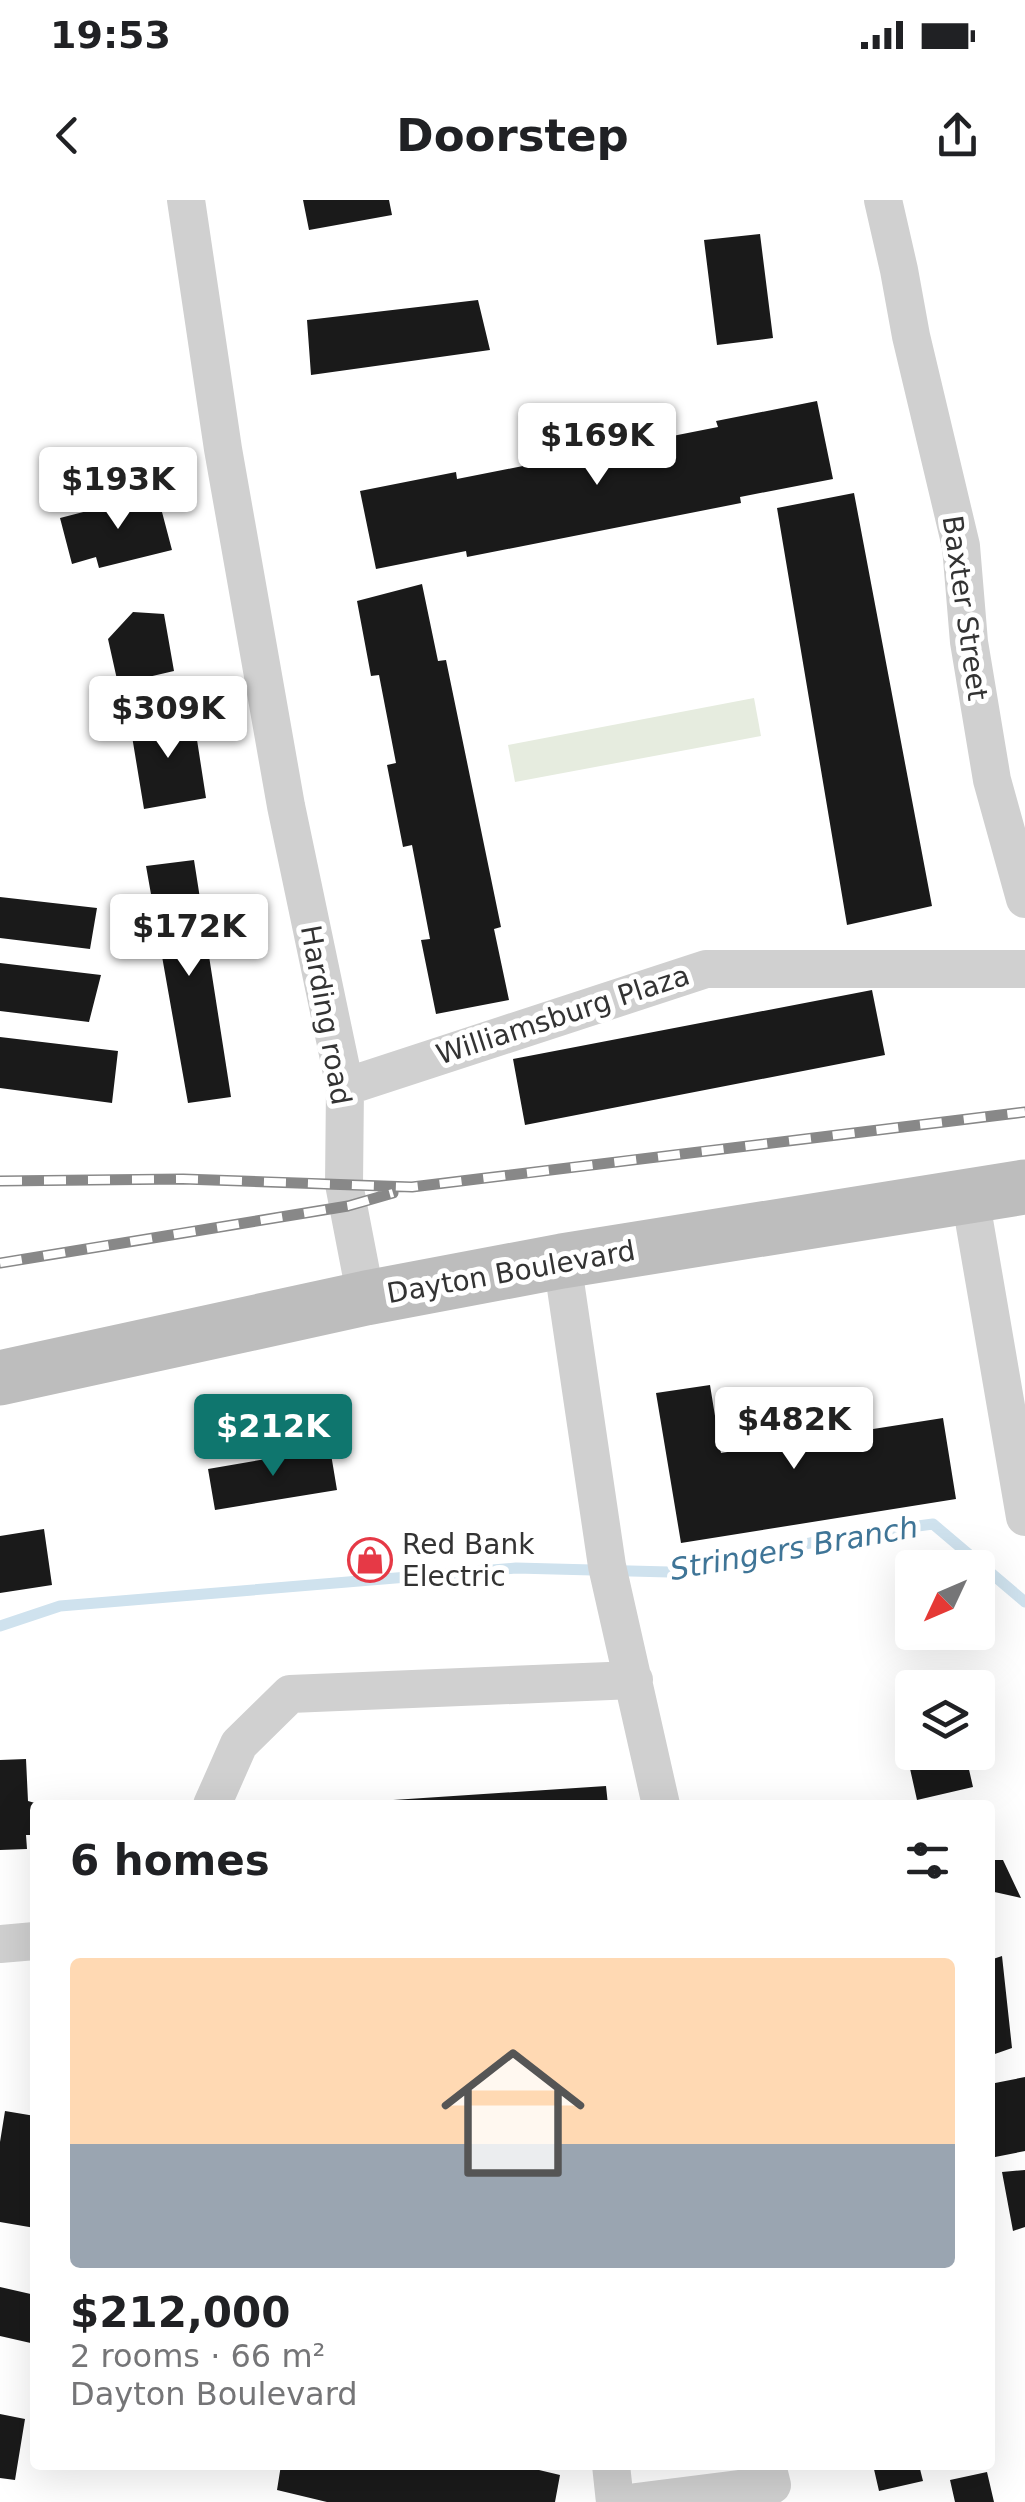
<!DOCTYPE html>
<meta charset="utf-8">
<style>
:root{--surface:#fff;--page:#f2f2f2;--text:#202124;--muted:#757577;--accent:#0f766e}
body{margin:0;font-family:"DejaVu Sans",sans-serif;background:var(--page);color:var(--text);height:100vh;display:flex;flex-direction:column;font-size:38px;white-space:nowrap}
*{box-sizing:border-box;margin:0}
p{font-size:32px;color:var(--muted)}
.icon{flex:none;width:55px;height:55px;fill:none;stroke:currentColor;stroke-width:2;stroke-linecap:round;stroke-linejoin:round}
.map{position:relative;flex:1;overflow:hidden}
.details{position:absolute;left:30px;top:1600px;width:965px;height:670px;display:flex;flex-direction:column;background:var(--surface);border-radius:10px;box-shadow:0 10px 40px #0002}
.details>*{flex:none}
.needle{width:65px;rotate:226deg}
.controls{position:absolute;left:895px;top:1350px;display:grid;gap:20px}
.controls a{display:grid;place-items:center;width:100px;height:100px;border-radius:10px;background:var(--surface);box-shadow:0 10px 40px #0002;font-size:50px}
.price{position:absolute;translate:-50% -85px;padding:0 22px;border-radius:10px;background:#fff;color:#222;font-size:32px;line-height:65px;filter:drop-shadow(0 2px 5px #0008)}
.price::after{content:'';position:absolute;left:50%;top:60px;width:30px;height:22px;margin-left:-15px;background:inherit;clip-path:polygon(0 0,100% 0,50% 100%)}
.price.active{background:var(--accent);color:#fff}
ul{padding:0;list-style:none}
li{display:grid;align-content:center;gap:20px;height:530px;padding:0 40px}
li span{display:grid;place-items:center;height:310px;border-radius:10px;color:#555}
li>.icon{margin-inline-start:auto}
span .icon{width:180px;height:180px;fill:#fffc;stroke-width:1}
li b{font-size:42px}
h2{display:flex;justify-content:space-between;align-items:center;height:120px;padding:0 40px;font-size:42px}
.status{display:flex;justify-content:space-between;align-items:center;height:70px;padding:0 50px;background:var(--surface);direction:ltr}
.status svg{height:28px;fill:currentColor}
header{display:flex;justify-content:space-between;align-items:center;height:130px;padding:0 40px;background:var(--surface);font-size:45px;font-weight:800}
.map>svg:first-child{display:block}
.green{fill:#e6ecdf}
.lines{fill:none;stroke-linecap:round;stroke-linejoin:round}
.stream{stroke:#cfe2ee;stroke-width:11}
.building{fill:#1a1a1a}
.street{stroke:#d0d0d0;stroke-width:38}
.secondary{stroke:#bdbdbd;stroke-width:55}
.rail-casing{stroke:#888;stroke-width:11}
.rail{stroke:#fff;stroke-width:8;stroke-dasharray:22;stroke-linecap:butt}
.labels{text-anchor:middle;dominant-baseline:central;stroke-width:10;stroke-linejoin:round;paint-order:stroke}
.street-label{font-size:28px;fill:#333;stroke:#fff}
.poi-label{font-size:28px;fill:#333;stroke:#fff;text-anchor:start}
.water-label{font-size:30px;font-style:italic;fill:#3f7597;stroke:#fff}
</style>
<div class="status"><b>19:53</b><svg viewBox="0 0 49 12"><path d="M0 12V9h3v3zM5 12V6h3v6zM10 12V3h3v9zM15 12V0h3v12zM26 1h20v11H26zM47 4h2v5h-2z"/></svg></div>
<header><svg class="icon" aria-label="back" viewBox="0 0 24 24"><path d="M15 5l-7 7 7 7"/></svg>Doorstep<svg class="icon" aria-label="share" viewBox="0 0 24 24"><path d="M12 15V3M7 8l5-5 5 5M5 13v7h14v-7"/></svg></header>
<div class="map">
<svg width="1025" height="2302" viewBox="0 0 1025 2302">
<rect width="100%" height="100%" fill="#fff"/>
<path class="green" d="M754,498L761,536L515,582L508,545Z"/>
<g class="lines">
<path class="stream" d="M0,1426L60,1406L516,1368L669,1372L849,1335L933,1324L1025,1402"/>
</g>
<path class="building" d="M303,0H389L392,15L309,30Z
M760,34L773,138L717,145L704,40Z
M478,100L490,150L311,175L307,120Z
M817,201L833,279L740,297L741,303L467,357L466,351L376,369L360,291L456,272L457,279L548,261L546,251L624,235L627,245L718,227L716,221Z
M157,293L172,350L99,368L96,357L72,364L60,318Z
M854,293L932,706L847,725L777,308Z
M422,384L438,461L446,460L501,727L494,729L509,800L436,814L421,740L430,739L412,645L403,647L387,565L396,563L379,475L371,476L357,401Z
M133,412L164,414L174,471L118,484L108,439Z
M193,514L206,598L144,609L130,524Z
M194,660L231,897L188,903L146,666Z
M0,697L97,708L90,749L0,738Z
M0,763L101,775L89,822L0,811Z
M872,790L885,855L525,925L513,859Z
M0,837L118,851L112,903L0,888Z
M710,1185L721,1253L943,1218L956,1299L681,1343L656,1193Z
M330,1248L337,1290L215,1310L208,1269Z
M44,1329L52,1385L0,1393V1336Z
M912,1531V1552H965L973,1587L917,1600L902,1533Z
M26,1559L28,1601L35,1603V1635H26L27,1649L0,1650V1560Z
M606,1586L608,1605H364L363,1602Z
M990,1660H1003L1021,1698L990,1691Z
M1002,1756L1012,1848L992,1855H990V1760Z
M1025,1877V1951L990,1958V1884Z
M5,1911L35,1916V2028L0,2022V1942Z
M1025,1970V2027L1013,2031L1002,1972Z
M0,2087L35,2095V2144L0,2136Z
M0,2214L25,2219L15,2280L0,2278Z
M281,2265H518L560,2275L555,2302H327L277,2290Z
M873,2265H919L923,2281L879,2291Z
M987,2272L994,2302H955L950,2280Z"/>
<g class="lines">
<path class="street" d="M186,0L223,249L286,606L345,887L344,984L366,1098
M883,0L899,70L911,136L961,346L969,442L992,580L1025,699
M345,887L706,769H1025
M970,997L1025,1317
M562,1061L607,1366L661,1605
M212,1605L239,1544L290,1494L634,1480
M0,1744L35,1741
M611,2265L615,2302
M636,2302L772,2285L767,2265"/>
<path class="secondary" d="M0,1178L366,1098L562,1061L1025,987"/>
<g class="rail-casing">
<path id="rail" d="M0,981L183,979L412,987L1025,912
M0,1063L348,1006L393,993"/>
</g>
<use href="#rail" class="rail"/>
</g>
<defs>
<g id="shop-ring" transform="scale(2.25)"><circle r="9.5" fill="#fff" stroke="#e63946" stroke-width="1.5"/><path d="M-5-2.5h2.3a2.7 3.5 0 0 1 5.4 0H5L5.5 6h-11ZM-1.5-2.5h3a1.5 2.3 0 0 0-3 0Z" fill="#e63946"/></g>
</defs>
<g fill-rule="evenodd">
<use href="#shop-ring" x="370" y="1360"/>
</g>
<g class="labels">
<g class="street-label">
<text transform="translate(965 408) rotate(82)">Baxter Street</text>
<text transform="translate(326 815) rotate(80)">Harding road</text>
<text transform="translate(563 815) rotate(-18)">Williamsburg Plaza</text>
<text transform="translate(511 1072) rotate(-10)">Dayton Boulevard</text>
</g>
<g class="poi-label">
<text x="402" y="1344">Red Bank<tspan x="402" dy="32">Electric</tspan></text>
</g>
<g class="water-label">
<text transform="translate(794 1348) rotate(-10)">Stringers Branch</text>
</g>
</g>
</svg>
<div class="controls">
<a><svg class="needle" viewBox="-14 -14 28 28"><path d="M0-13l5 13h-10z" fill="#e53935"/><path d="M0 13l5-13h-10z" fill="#757577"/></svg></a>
<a><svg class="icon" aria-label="layers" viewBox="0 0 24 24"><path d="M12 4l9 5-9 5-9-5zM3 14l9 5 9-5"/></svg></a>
</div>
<b class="price" style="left:597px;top:288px">$169K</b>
<b class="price" style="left:118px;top:332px">$193K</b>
<b class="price" style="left:168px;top:561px">$309K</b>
<b class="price" style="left:189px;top:779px">$172K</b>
<b class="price" style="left:794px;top:1272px">$482K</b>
<b class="price active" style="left:273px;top:1279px">$212K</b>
<section class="details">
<h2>6 homes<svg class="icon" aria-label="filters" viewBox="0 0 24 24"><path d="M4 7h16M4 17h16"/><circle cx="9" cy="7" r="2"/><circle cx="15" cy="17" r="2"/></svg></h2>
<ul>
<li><span style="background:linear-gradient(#ffd9b3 60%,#9aa5b1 0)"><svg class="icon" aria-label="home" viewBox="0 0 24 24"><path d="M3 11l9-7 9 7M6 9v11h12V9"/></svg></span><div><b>$212,000</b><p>2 rooms · 66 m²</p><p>Dayton Boulevard</p></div></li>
</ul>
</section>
</div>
